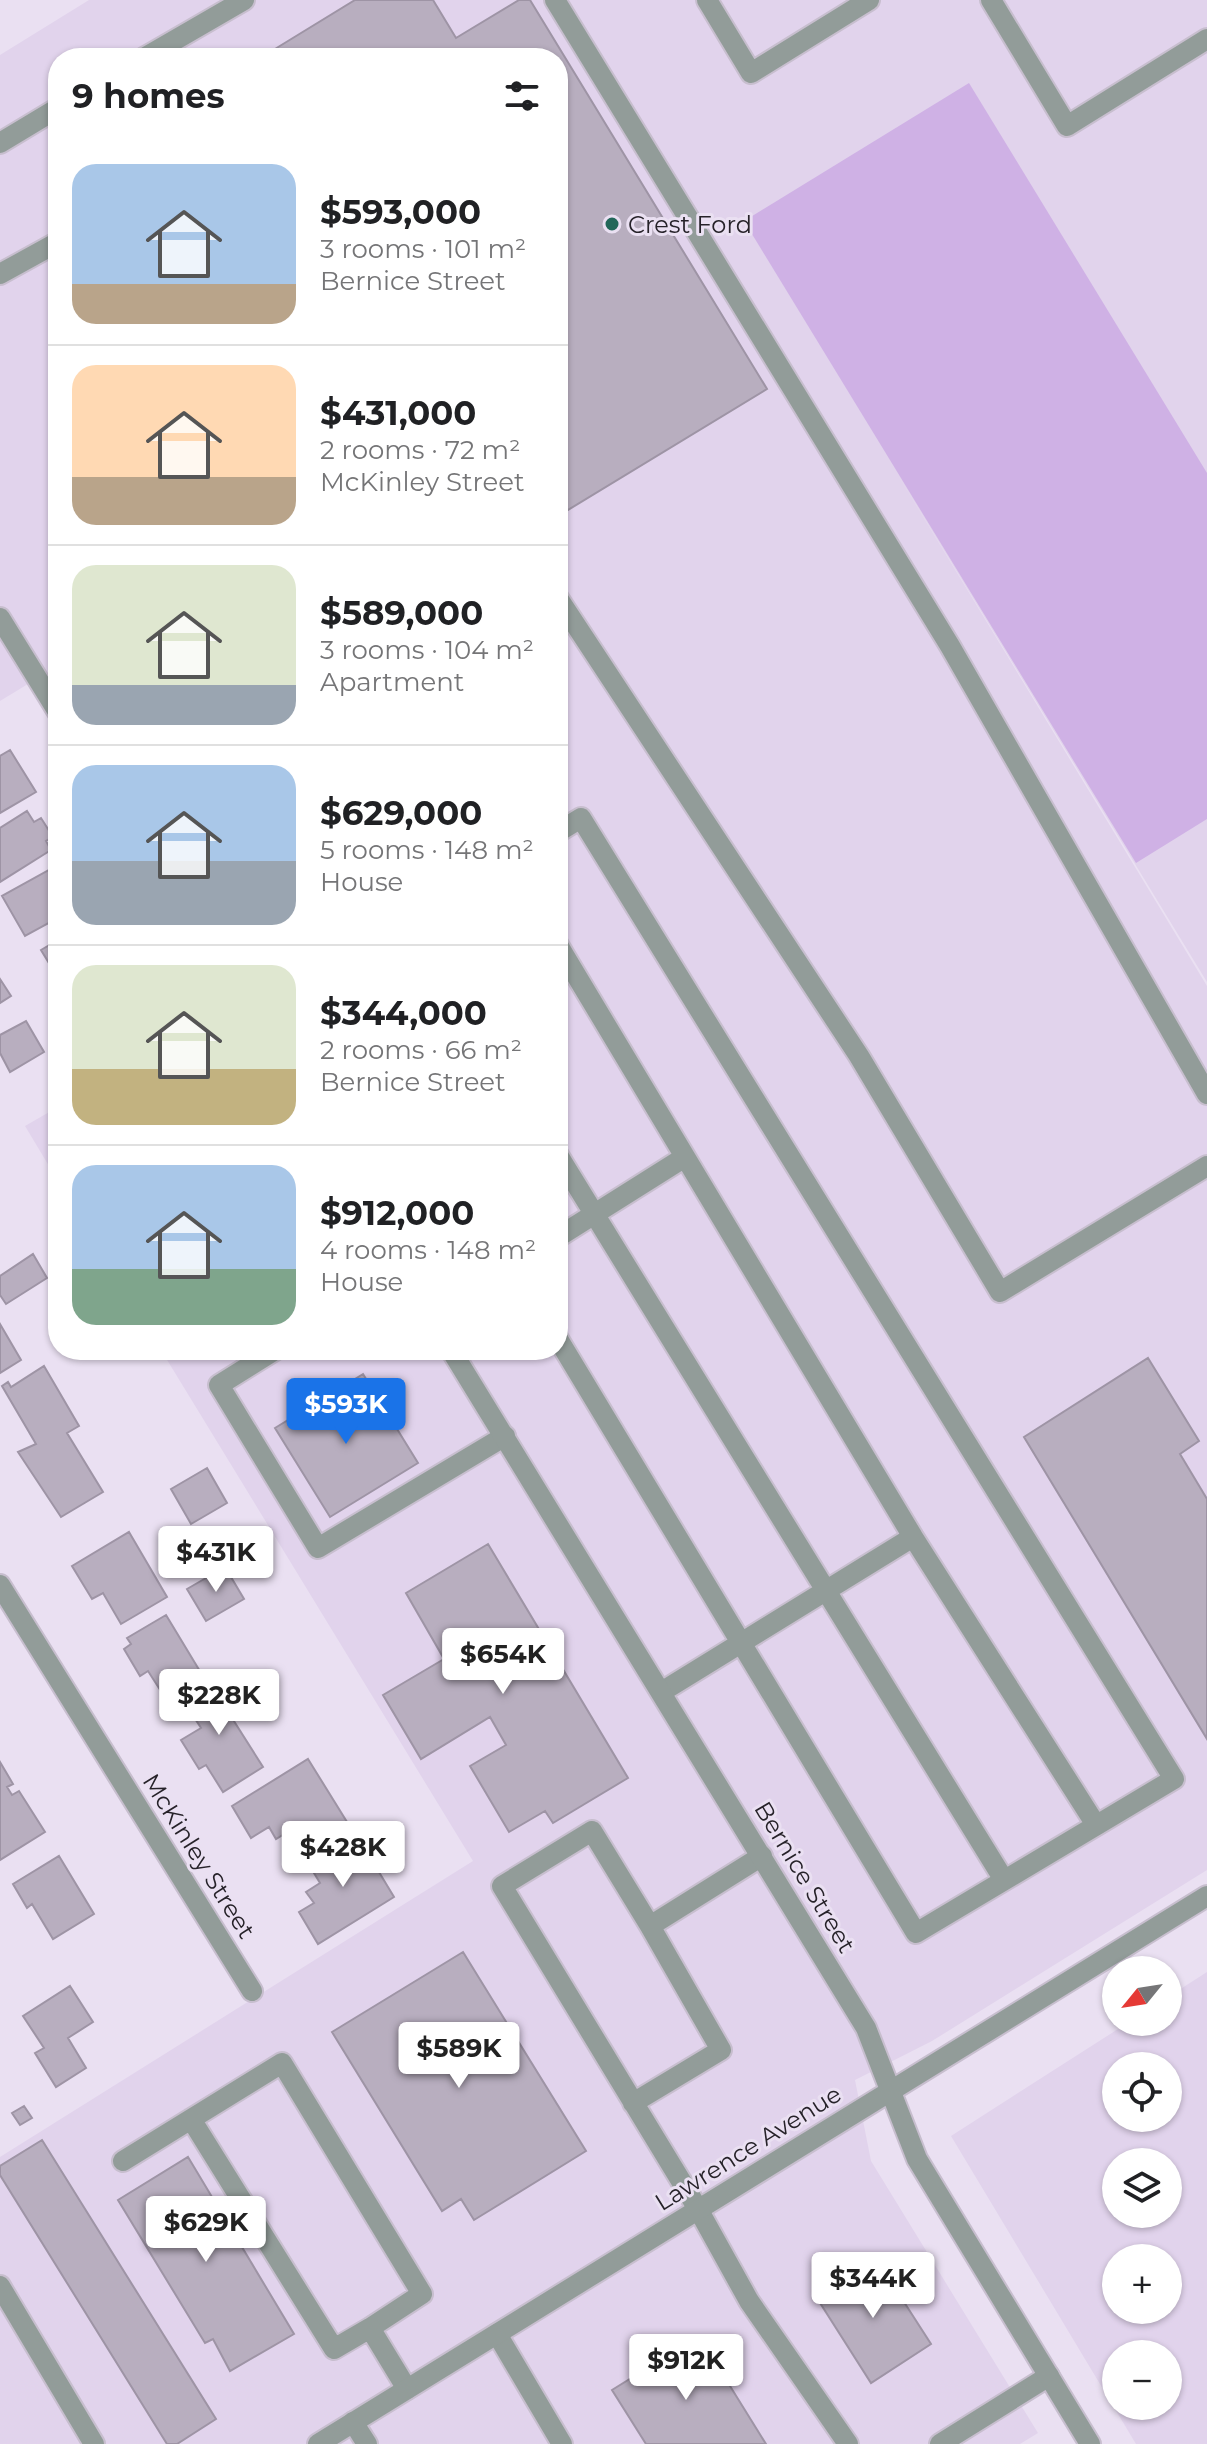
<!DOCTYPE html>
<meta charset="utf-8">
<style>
:root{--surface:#fff;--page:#f6f6f6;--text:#202124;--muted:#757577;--line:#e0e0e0;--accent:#1a73e8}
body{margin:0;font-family:Montserrat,sans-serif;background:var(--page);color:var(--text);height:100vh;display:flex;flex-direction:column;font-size:30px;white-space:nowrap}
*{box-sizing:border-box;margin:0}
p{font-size:26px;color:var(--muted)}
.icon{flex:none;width:44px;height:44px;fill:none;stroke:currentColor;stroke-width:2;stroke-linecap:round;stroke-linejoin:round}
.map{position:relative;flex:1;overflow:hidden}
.side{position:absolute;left:48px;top:48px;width:520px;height:1312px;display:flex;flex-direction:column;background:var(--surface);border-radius:32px;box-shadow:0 2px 6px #0004}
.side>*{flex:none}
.needle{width:52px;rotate:240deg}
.fabs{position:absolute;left:1102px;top:1956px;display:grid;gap:16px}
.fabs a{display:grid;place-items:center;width:80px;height:80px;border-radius:50%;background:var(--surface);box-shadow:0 2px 6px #0004;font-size:40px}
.price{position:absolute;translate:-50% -68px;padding:0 18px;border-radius:8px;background:#fff;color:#222;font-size:26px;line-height:52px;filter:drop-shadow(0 2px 4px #0008)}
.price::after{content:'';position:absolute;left:50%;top:48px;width:24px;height:18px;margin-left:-12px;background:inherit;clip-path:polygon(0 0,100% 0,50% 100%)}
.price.selected{background:var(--accent);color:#fff}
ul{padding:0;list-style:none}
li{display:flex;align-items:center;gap:24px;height:200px;padding:0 24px}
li+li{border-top:2px solid var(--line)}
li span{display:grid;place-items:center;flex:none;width:224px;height:160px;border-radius:24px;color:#555}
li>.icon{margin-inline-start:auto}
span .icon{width:96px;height:96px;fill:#fffc;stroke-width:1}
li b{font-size:34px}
h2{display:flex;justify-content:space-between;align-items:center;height:96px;padding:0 24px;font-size:34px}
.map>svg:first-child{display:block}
.built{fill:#e1d3ec;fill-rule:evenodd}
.green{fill:#cfb1e5}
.building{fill:#b8aebf;stroke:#9e94a5;stroke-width:2}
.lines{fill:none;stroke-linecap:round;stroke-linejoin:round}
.lane-casing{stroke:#c7bece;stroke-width:24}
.street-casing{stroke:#c7bece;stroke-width:24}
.lane{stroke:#929c99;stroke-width:20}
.street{stroke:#929c99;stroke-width:20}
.poi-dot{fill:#226759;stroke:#eae0f2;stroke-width:3}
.labels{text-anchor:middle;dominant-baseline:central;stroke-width:6;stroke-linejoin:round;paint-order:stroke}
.poi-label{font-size:24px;fill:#262229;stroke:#eae0f2;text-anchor:start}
.street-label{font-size:24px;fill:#262229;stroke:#eae0f2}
</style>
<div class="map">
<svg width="1207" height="2444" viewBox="0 0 1207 2444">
<rect width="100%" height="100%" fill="#eae0f2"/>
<path class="built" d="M89,0H1207V982L893,467L1207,986V1870L932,2041L855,2080L871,2161L1038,2433L1020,2444H0V2157L473,1861L161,1350H558V58H58V680L51,670L0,701V55Z
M58,1107V1181L25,1126Z
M1207,1972V2444H1136L951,2136L1129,2022H1168V1997ZM1168,2066V2118H1116V2066ZM1168,2162V2214H1116V2162ZM1168,2258V2310H1116V2258ZM1168,2354V2406H1116V2354Z"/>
<path class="green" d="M969,83L1207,473V819L1136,863L744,221Z"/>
<path class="building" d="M355,0H433L456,38L519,0H530L767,389L563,513L558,504V58H273L270,52Z
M10,750L36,792L0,813V756Z
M27,811L34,822L41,818L53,837L46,841L51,850L0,882V828Z
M58,865V918L25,936L2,896Z
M58,940V978L41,950Z
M0,979L11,996L0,1003Z
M26,1021L44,1052L10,1072L0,1053V1035Z
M33,1254L47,1278L6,1304L0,1295V1276Z
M0,1324L21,1360L0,1373Z
M1148,1358L1199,1441L1180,1454L1207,1499V1739L1024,1437Z
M44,1366L79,1426L67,1433L103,1492L61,1517L18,1452L36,1444L2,1386L8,1382L11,1387Z
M363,1374L418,1463L330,1517L275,1428Z
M207,1468L227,1503L191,1524L171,1489Z
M129,1532L167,1597L121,1624L103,1593L92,1599L72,1566Z
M488,1544L628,1778L553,1823L545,1811L509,1832L470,1766L506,1745L490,1717L421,1759L383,1695L444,1659L406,1593Z
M225,1567L244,1599L206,1621L187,1589Z
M166,1615L201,1673L164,1696L148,1671L140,1676L124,1649L131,1644L127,1638Z
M220,1677L242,1712L232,1718L263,1767L223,1792L206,1765L199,1769L181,1740L201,1728L183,1700Z
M308,1759L347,1822L301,1850L289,1831L276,1839L269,1827L251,1838L232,1806Z
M0,1762L13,1784L7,1787L12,1795L19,1791L45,1832L0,1860Z
M356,1834L394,1897L318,1944L299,1912L314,1903L306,1892L320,1883L308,1863Z
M59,1856L94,1914L53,1939L32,1904L27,1908L13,1884Z
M463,1952L586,2151L474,2220L461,2199L442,2211L332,2032Z
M70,1986L93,2022L68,2038L86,2068L56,2087L35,2053L44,2048L23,2016Z
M24,2106L32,2118L20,2125L12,2113Z
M42,2140L216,2419L177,2444H167L0,2175V2166Z
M188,2157L294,2334L230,2371L213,2339L205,2343L118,2200Z
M875,2257L931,2344L871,2383L815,2295Z
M699,2336L766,2444H646L612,2390Z"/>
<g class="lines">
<g class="lane-casing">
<path id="lane" d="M555,0L950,646L1207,1094
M707,0L751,73L869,0
M991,0L1067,126L1207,39
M144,58L244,0
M0,143L58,108
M0,274L58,242
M558,598L859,1056L1000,1292L1207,1166
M558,832L581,818L1174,1779L916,1933L558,1339
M558,945L913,1537L1096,1825
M558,1155L1004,1880
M558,1237L685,1157
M275,1350L219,1385L318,1548L505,1436
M663,1691L913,1537
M762,1856L650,1926L592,1831L502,1886L698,2209L749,2301L848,2444
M633,2103L721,2050L650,1926
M191,2119L334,2349L370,2328
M123,2161L282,2063L422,2294L370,2328L407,2389
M0,2286L94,2444
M497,2334L562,2444
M353,2422L367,2444
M940,2444L1049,2376"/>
</g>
<g class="street-casing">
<path id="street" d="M0,618L58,712
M451,1350L866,2028L917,2159L1090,2444
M0,1585L252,1991
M318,2444L1207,1896"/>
</g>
<use href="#lane" class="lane"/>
<use href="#street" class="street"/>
</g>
<circle class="poi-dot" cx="612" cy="224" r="8"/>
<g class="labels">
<g class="poi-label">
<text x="628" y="224">Crest Ford</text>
</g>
<g class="street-label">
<text transform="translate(199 1856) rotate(58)">McKinley Street</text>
<text transform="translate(805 1877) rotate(59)">Bernice Street</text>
<text transform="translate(748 2148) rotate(-32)">Lawrence Avenue</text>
</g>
</g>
</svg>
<div class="fabs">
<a><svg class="needle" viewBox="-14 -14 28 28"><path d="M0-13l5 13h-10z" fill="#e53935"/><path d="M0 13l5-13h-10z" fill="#757577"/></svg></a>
<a><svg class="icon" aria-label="locate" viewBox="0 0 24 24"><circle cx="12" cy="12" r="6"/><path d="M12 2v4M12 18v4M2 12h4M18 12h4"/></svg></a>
<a><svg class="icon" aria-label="layers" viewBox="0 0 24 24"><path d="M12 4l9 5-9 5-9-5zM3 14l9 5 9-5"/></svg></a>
<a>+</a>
<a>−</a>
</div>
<b class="price selected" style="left:346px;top:1446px">$593K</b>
<b class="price" style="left:216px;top:1594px">$431K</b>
<b class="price" style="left:503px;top:1696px">$654K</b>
<b class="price" style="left:219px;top:1737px">$228K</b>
<b class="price" style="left:343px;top:1889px">$428K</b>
<b class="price" style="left:459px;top:2090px">$589K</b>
<b class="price" style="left:206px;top:2264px">$629K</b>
<b class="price" style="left:873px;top:2320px">$344K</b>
<b class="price" style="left:686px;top:2402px">$912K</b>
<section class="side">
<h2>9 homes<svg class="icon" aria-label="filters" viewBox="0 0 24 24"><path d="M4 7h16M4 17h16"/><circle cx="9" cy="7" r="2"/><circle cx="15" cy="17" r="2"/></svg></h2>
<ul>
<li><span style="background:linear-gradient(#a9c7e8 75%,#b9a48a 0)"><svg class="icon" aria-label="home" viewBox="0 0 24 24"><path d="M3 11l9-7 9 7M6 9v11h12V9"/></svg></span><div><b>$593,000</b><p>3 rooms · 101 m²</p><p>Bernice Street</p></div></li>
<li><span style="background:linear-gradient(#ffd9b3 70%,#b9a48a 0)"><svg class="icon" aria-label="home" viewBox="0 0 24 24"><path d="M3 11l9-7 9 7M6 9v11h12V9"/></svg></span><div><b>$431,000</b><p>2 rooms · 72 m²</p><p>McKinley Street</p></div></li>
<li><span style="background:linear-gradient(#dfe7d0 75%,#9aa5b1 0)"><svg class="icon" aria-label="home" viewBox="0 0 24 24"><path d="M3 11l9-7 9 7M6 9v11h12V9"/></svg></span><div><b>$589,000</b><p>3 rooms · 104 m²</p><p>Apartment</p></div></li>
<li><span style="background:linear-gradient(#a9c7e8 60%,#9aa5b1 0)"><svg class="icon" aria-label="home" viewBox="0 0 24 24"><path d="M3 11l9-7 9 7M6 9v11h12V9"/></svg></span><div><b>$629,000</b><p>5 rooms · 148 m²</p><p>House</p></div></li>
<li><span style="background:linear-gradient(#dfe7d0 65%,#c2b280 0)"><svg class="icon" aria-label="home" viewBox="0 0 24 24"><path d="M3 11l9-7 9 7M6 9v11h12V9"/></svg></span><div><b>$344,000</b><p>2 rooms · 66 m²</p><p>Bernice Street</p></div></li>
<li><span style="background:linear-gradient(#a9c7e8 65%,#7fa58c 0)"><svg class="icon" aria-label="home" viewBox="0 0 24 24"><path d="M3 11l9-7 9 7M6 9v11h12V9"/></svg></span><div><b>$912,000</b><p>4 rooms · 148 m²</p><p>House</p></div></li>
</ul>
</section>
</div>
